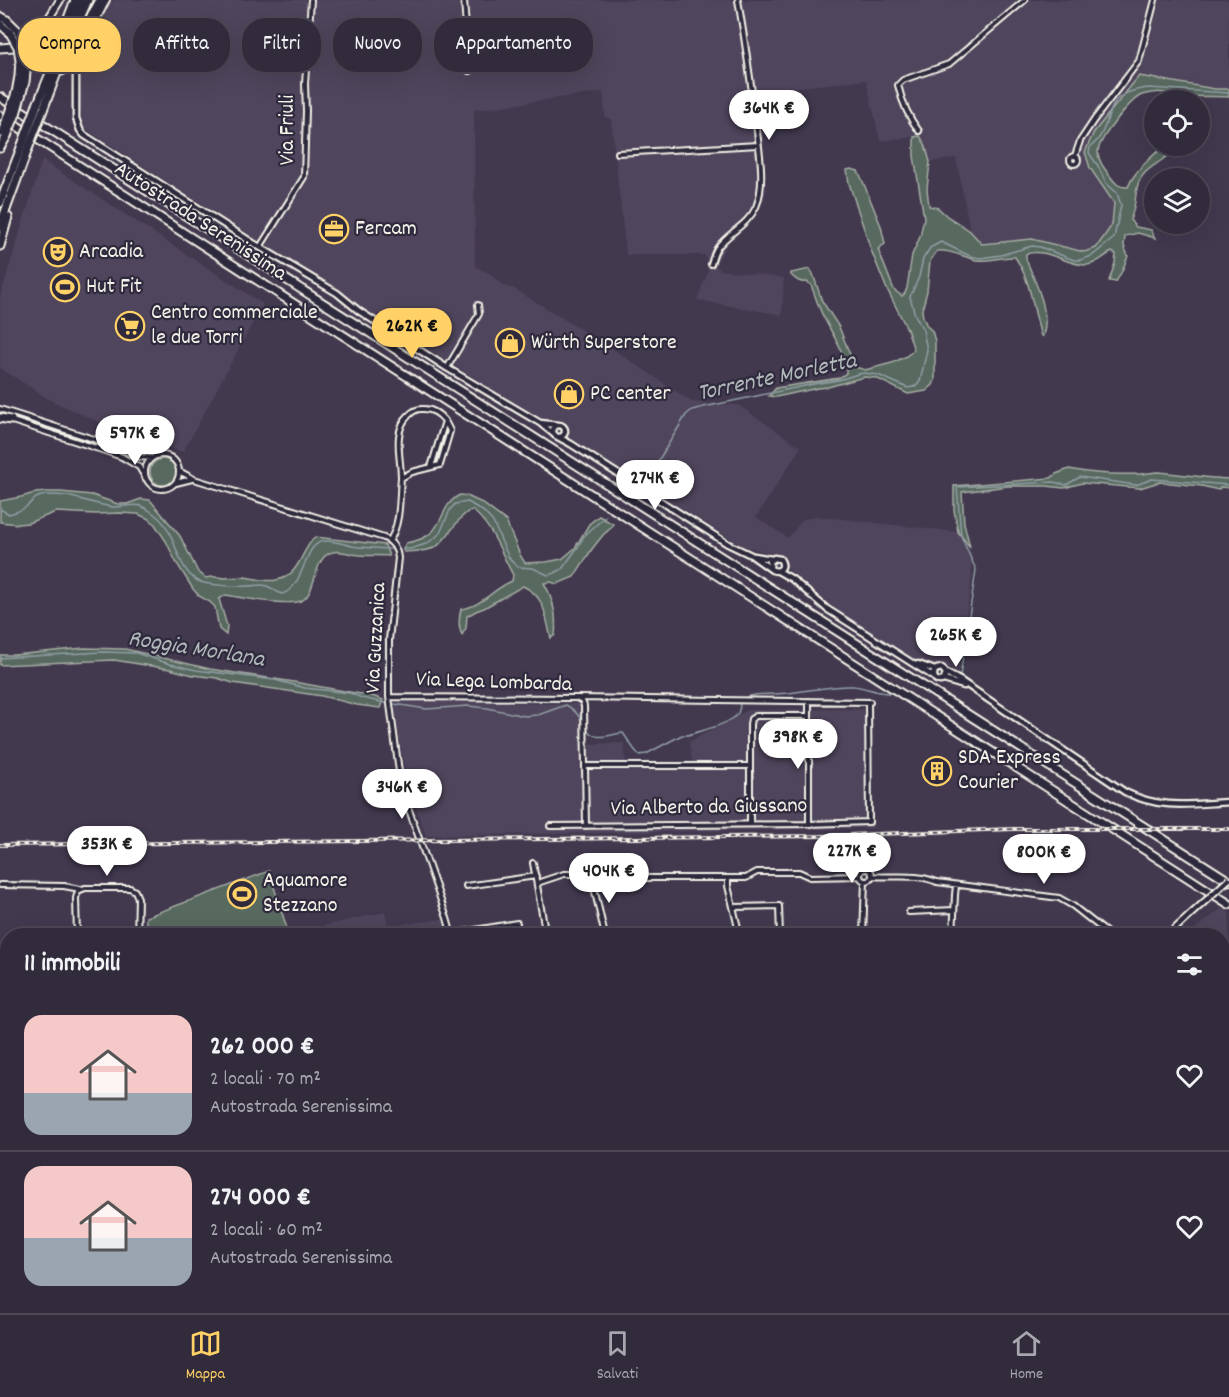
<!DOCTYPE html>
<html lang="it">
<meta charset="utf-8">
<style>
:root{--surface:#322b3b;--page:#3a3342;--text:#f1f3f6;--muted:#a8a7af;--line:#4d4755;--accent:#ffd166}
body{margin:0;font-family:Dekko,sans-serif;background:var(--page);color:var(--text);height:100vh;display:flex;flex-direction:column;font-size:22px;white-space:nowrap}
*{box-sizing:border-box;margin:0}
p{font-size:20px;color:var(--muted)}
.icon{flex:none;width:33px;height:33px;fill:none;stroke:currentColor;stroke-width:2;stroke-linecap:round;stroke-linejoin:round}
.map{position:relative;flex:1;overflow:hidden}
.drawer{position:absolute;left:0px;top:928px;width:1230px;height:386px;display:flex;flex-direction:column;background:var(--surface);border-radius:24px 24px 0 0;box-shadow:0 6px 24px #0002,0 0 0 2px var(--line)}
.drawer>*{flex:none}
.top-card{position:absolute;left:18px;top:18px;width:600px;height:54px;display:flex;gap:12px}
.fabs{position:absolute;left:1144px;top:90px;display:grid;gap:12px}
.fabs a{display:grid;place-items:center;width:66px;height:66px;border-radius:50%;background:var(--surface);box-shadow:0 6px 24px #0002,0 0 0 2px var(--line);font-size:30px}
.price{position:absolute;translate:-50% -51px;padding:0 14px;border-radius:21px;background:#fff;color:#222;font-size:20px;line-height:39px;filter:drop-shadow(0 2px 3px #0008)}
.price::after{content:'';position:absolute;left:50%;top:36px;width:18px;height:14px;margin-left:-9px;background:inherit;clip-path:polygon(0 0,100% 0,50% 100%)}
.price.selected{background:var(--accent);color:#111}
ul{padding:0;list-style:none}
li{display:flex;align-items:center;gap:18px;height:150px;padding:0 24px}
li+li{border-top:2px solid var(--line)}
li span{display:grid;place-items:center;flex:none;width:168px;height:120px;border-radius:18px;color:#555}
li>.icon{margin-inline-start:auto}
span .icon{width:72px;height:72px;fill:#fffc;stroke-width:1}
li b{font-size:26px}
h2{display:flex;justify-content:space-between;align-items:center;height:72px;padding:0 24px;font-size:26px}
.tag{padding:0 21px;border-radius:24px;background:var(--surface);box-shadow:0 6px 24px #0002,0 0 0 2px var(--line);font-size:21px;line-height:54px}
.tag.selected{background:var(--accent);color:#111}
.tab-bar{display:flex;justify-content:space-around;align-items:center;height:84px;border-top:2px solid var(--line);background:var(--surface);font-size:16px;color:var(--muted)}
.tab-bar a{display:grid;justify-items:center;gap:3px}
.tab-bar .selected{color:var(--accent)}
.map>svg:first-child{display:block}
.built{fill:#4f445c}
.green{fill:#586960;stroke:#a6ada4;stroke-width:1.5}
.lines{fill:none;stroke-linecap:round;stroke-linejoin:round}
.stream{stroke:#909ea4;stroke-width:1.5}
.minor-casing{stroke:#f4f1e8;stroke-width:8}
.tertiary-casing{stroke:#f4f1e8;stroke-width:9}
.primary-casing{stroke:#f4f1e8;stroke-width:10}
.trunk-casing{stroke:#f4f1e8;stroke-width:11}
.motorway-casing{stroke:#f4f1e8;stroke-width:11}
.minor{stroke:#2f2a3d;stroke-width:4}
.tertiary{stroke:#2f2a3d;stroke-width:4.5}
.primary{stroke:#2f2a3d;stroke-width:6}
.trunk{stroke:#2f2a3d;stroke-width:7}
.motorway{stroke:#2f2a3d;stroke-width:7}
.rail-casing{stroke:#f4f1e8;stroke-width:4}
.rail{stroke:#2f2a3d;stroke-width:1.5;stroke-dasharray:4.5;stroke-linecap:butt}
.tertiary-bridge-casing{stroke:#f4f1e8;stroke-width:9;stroke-linecap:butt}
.trunk-bridge-casing{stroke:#f4f1e8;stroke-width:11;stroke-linecap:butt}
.motorway-bridge-casing{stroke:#f4f1e8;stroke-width:11;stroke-linecap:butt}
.tertiary-bridge{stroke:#2f2a3d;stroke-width:4.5}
.trunk-bridge{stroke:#2f2a3d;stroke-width:7}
.motorway-bridge{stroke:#2f2a3d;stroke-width:7}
.labels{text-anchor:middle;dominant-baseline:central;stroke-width:4.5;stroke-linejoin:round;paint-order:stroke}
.street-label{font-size:22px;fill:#f4f1e8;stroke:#2f2a3d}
.poi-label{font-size:22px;fill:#f4f1e8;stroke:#2f2a3d;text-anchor:start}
.water-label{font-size:24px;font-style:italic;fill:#b1b9bb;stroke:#2f2a3d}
</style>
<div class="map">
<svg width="1229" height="1313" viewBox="0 0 1229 1313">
<rect width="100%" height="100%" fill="#42394f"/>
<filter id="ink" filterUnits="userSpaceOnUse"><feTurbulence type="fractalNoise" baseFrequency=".0167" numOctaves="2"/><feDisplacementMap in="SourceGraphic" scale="12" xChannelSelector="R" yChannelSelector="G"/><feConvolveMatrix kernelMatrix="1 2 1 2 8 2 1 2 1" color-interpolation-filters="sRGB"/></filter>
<g filter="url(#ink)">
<path class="built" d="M113,0H1229V89H1215L1139,76L1085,152L1114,203L1112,225L1096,248L1084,252L1032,239L982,244L970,231L956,158L930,162L925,144L920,136L880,141L866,80L759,91L766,193L756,215L730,239L715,265L721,270L784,278L782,315L697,300L709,268L705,255H626L611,119L605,117L603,92L474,110L475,266L490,274L506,287L513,288L616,351L692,402L738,405L801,447L756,517L788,538L802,520L815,516L958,532L970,547L972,576L958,675L948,667L915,661L837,610L788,569L783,559L775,554L742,546L377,317L84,128L79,98L81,61Z
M42,160L263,304L183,452L134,438L50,400L0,368V297Z
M397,701L581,704V744L624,743L626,763L692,762L689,742L748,710L869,709L873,828L426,836L407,784L394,707Z
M1222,908L1229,912V1019L1223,1015L1222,936H1186Z
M385,912L388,926L443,919L447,936H298L296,932Z
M217,1307H336V1313H221Z"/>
<path class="green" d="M1139,76L1215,89H1229V97C1217,96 1205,97 1192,96C1174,95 1162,89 1142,95C1131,99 1098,140 1098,152C1098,161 1105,169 1110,176C1115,183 1119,188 1128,187C1133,174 1152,153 1166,147C1170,145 1176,145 1181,146C1174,150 1168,155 1162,160C1151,168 1140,173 1137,188C1135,199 1135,209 1130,220L1136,227L1151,230L1155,238L1138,233L1125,236L1124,246L1128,256L1122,271L1116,282L1109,281L1115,263L1116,254L1112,252C1103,256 1098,264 1087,265C1067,266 1047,247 1026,254V259C1035,282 1051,311 1043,336H1041C1033,310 1031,280 1015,257C1002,256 989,262 976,260C964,257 948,249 937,251L930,261L927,291L922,310L923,317L927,326L932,331L935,341V380L933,385L926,391L908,394L876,378L864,377L828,387L818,388L776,397L769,396L776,388L839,378L846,373C847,355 831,332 823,316C818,306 815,295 811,285L807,282C800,283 796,280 791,275V273L810,269L813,274L822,301L839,327L855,367L865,370L892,363L905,357L914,350L907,329L886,287L871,250L849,183L847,170L851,169L858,171L861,177L881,226L885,244L878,249L894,290L902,296L905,293L907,288L912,255L920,237L924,218L914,156V137L920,136L925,144L930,162L927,189L929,206L938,208L948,217L961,225L970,231L982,244L1032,239L1084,252L1096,248L1112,225L1114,203L1090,168L1085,152L1094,132Z
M150 472a13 13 0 1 1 26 0a13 13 0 1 1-26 0Z
M1069,469C1093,474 1116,475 1140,474C1146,474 1152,472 1159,472C1182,474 1205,478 1229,479V488L1221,487L1218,490L1202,486L1159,482L1140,488L1082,483L1064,488L1046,486H1008L962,492L964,523L970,547L958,532L954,510V486L1051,478L1056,474Z
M45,492H61L92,495L118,504H127L141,499L150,500L180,536L198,572L206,578C213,576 218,577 225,578C231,578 237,577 244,577C260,579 279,586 292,572C302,562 303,549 315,537L385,545L389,556C379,555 370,556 360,555C352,555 341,550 333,552C312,556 318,593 301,601C288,606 241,598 226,595L219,599L227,626L226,635L219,629L215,607L210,602L199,596L193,589L176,562L166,541L154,523L149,519L138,514L119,513L96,514L56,512L28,523L18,524L0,522V501L21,497L35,493Z
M460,495L467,496L482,503L506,521L520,555L525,563L546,562L562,559L575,548L589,524L599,516L613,524L612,527L603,535L592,549L574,577L557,584L551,582L544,583C553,598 557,617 555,635L551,638C545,616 546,597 523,586L484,608L476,611L467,616L466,628L462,635C458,627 459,617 461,609C481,607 494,588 512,581L513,575C501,553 492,525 472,510C460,513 448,539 436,547C428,552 413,551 404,552L403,549L406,543C415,541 425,539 432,532C444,520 443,503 460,495Z
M84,648L125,649L210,669L294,682L372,696L383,700L380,708L357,705L322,696L233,683L217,678L193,675L170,669L114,660L0,665V655H14Z
M269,871L288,932L274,936H146V917Z
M1223,1189L1229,1190V1313H1193L1195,1307L1222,1306Z"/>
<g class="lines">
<path class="stream" d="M643,486L686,415L692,410L704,407L819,383L839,380L858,374L865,373L878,375L908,388L916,386L920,381L927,350L923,330L915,315L910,297L919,277L923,259L930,248L941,242L970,256L980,258L1001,255L1032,246L1040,247L1074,260H1080L1092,256L1114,238L1121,205L1117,193L1106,183L1098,166L1089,153L1090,147C1106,136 1106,116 1115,102C1122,92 1139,89 1149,88L1229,93
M0,509L9,514C15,512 21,511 26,507C32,502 33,498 41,496C66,491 89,504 113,507C122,508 132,503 141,506C151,510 163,520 168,530C177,546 180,571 198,581C205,585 238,587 248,586C253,586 257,585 262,585C270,585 275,592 282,594C306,587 302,544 324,541C333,540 344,544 352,546C365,548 378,548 390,549
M403,549H410L426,544L435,538L440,533L450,510L455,504L468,502L484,512L493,522L508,556L513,563L518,567L533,568L548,575L555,573L562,569L578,547L584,536L606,516
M0,658L101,652L136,653L170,664L196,670L275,680L305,688L350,693L362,698L385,703
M960,676L976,570L961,536L957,487L1053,482L1066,485L1080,477L1136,485L1152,479L1229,485
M742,699C755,692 774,695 788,693C809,691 833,685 853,686C866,687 881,695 894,693
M394,704L427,709L468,706L487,708L525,716L538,715L566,705C574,709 578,714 583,722
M585,726C595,744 608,734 623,733L634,749L639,755L646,754L682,735H688C700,731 732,724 738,713C740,709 740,706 740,703"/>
<g class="minor-casing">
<path id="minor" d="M464,0L469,71
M919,131C908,117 902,102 898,85L903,80L949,64L1025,0
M618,153L758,145
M1075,156L1080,141L1094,120L1139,61L1155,0
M1070 160a4 4 0 1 1 8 0a4 4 0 1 1-8 0Z
M260,247L304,177L306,111L305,84L311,0
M711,264C713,258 714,252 718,247C729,232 748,225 756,207C766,183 759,149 756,124C751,82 745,41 738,0
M447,368L479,314L478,305
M0,409L103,442L140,457L151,458
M9,420L102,450L122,457L139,467L146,479
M145 472a17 17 0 1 1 34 0a17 17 0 1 1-34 0Z
M179,471L194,479L384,538C393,542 397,548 398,558L389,640V697L400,779L402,790L447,918L452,936
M401,478C401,457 392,431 409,415C413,411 416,409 421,409C432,408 439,413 445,421L431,467
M176,483L192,479
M390,540C401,522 399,499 401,478L412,472L440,465L450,431L445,421
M389,697L576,698L582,701L584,706L586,826
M577,698L870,702
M809,701V824
M585,766H750
M750,824V724L751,719L756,716H809
M550,826L809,824L869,822L868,702
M533,863L546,936
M860 875a6 6 0 1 1 12 0a6 6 0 1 1-12 0Z
M593,874V883L605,936
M872,876C894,878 916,873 937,882L1059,898L1073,906L1111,936
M728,878V886L740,936
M0,885L64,886L80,889
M537,885L540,882L564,874H614L625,878H746L757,872H799L810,877L860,876
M466,886L536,876
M734,907L779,906L780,936
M909,912L954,910
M451,934L517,923
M77,936L76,898L78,891L85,888H130L135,891L138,898L137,936
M863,936L865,881
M953,936L955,895L956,885
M1222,1145L1229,1125
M1222,1184L1229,1185
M212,1306L217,1313
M451,1306L455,1313
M504,1306L505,1311
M572,1306L573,1313
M120,1313L124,1306
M703,1313L704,1306
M843,1313L847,1306
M1003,1313L1004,1306
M1099,1313L1100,1306
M1164,1313L1166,1306"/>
</g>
<g class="tertiary-casing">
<path id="tertiary" d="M76,60V118L80,130L84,135L253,243L337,293L359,311L447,368L540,423L555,435
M540,423L558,425
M553 431a6 6 0 1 1 12 0a6 6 0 1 1-12 0Z
M558,437L571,444L728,544L751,555L772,570C781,573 785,566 780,559L774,558L770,562V568
M754,556L772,559
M778,571L792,579L827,609L934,677C936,681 940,682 944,680L946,673L942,668L937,669L934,672V677
M918,664L935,670
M946,673L961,681L1125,792C1161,810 1191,804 1229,802
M944,680L964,686
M1167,936L1202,904
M1222,1020L1229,1024
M1066,1306L1094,1313
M159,1313L194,1306"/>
</g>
<g class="primary-casing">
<path id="primary" d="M48,56C29,41 51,16 60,0
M67,67L74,63L106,0"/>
</g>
<g class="trunk-casing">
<path id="trunk" d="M65,33V26L75,0
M62,71L100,0
M37,105L65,36L82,0
M43,110L66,49L88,0
M0,203L22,145
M0,226L28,149
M0,246L8,217
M0,418L11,420"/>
</g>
<g class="motorway-casing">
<path id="motorway" d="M0,16L7,20L17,30
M0,24L10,33
M0,48L28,46L42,52
M16,93L19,76L20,60
M21,96L25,82L27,62
M0,97L1229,881
M0,115L1229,904
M0,148L7,136"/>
</g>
<use href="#minor" class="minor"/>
<use href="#tertiary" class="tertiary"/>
<use href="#primary" class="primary"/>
<use href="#trunk" class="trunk"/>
<use href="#motorway" class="motorway"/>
<g class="rail-casing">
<path id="rail" d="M0,845L821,836L1013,829H1229"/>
</g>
<use href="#rail" class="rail"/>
<g class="tertiary-bridge-casing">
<path id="tertiary-bridge" d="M1202,904L1229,879"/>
</g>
<g class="trunk-bridge-casing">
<path id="trunk-bridge" d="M22,145L37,105
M28,149L43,110"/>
</g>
<g class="motorway-bridge-casing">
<path id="motorway-bridge" d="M17,30L24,42L27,62
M10,33L18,47L20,60
M2,133L16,93
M7,136L16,114L21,96"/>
</g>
<use href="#tertiary-bridge" class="tertiary-bridge"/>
<use href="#trunk-bridge" class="trunk-bridge"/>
<use href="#motorway-bridge" class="motorway-bridge"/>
</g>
</g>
<defs>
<g id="office-ring" transform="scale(1.5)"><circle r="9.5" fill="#2f2a3d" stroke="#ffd166" stroke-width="1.5"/><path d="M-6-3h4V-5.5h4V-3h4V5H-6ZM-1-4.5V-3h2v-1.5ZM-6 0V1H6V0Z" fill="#ffd166"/></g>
<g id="theatre-ring" transform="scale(1.5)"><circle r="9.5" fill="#2f2a3d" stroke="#ffd166" stroke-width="1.5"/><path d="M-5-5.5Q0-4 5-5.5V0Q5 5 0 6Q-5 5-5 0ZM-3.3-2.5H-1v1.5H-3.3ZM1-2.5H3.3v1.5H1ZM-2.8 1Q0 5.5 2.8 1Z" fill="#ffd166"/></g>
<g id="stadium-ring" transform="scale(1.5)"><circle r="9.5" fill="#2f2a3d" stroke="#ffd166" stroke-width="1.5"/><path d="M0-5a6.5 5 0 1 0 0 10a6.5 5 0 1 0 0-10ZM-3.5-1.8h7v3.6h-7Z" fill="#ffd166"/></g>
<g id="supermarket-ring" transform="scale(1.5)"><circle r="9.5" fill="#2f2a3d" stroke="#ffd166" stroke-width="1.5"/><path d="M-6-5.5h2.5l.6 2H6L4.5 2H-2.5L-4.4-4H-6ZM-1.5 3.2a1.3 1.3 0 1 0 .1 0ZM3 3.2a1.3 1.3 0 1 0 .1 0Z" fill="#ffd166"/></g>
<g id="shop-ring" transform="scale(1.5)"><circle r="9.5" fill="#2f2a3d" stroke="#ffd166" stroke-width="1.5"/><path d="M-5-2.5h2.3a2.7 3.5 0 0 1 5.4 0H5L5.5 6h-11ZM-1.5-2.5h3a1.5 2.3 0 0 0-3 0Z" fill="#ffd166"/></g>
<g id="building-ring" transform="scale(1.5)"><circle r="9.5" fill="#2f2a3d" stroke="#ffd166" stroke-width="1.5"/><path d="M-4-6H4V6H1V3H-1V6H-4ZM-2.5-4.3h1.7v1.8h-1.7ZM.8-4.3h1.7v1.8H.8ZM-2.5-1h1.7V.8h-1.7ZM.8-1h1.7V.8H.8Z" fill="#ffd166"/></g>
</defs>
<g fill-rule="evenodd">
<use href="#office-ring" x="334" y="229"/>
<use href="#theatre-ring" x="58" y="252"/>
<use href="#stadium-ring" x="65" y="287"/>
<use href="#supermarket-ring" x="130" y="326"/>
<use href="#shop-ring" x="510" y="343"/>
<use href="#shop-ring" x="569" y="394"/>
<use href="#building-ring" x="937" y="771"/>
<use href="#stadium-ring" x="242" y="894"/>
</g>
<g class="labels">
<g class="street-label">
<text transform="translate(288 130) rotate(-90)">Via Friuli</text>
<text transform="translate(200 222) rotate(33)">Autostrada Serenissima</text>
<text transform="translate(377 638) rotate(-87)">Via Guzzanica</text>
<text transform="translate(494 683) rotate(2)">Via Lega Lombarda</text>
<text transform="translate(709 808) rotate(-1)">Via Alberto da Giussano</text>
</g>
<g class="poi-label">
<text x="355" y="229">Fercam</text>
<text x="79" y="252">Arcadia</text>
<text x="86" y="287">Hut Fit</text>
<text x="151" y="313">Centro commerciale<tspan x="151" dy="25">le due Torri</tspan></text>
<text x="531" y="343">Würth Superstore</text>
<text x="590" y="394">PC center</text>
<text x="958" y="758">SDA Express<tspan x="958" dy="25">Courier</tspan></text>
<text x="263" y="881">Aquamore<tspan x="263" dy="25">Stezzano</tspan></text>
</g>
<g class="water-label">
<text transform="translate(777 378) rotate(-12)">Torrente Morletta</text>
<text transform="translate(196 650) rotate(9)">Roggia Morlana</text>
</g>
</g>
</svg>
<div class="fabs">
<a><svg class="icon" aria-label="locate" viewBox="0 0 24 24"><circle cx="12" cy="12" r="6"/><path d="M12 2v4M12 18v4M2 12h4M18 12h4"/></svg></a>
<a><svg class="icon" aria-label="layers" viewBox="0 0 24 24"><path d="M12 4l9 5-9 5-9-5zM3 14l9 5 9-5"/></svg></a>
</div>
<b class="price" style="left:769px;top:141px">364K €</b>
<b class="price selected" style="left:412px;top:359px">262K €</b>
<b class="price" style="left:135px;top:466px">597K €</b>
<b class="price" style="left:655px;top:511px">274K €</b>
<b class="price" style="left:956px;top:668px">265K €</b>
<b class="price" style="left:798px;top:770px">398K €</b>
<b class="price" style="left:402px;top:820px">346K €</b>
<b class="price" style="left:107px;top:877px">353K €</b>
<b class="price" style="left:852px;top:884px">227K €</b>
<b class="price" style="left:1044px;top:885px">800K €</b>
<b class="price" style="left:609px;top:904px">404K €</b>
<div class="top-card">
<a class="tag selected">Compra</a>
<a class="tag">Affitta</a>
<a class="tag">Filtri</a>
<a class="tag">Nuovo</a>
<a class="tag">Appartamento</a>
</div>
<section class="drawer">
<h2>11 immobili<svg class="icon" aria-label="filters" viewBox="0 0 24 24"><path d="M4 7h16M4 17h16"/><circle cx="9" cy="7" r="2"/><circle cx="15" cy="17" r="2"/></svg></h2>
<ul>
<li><span style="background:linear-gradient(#f6c9c9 65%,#9aa5b1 0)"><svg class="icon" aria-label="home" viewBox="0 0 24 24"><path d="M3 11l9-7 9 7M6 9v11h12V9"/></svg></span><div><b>262 000 €</b><p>2 locali · 70 m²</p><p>Autostrada Serenissima</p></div><svg class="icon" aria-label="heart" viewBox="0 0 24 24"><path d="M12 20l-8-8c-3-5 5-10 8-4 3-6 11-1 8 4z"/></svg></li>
<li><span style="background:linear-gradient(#f6c9c9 60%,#9aa5b1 0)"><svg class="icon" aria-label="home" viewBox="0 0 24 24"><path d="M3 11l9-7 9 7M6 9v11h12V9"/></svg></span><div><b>274 000 €</b><p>2 locali · 60 m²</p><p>Autostrada Serenissima</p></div><svg class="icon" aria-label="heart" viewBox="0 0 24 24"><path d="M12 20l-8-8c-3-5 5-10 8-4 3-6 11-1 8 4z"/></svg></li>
</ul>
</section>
</div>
<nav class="tab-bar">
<a class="selected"><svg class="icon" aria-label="map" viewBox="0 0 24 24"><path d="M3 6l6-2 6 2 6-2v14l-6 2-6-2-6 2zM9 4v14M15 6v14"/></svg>Mappa</a>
<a><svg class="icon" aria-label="saved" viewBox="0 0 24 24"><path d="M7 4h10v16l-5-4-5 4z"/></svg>Salvati</a>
<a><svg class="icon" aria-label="home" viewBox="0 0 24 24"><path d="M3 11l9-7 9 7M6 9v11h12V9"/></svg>Home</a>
</nav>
